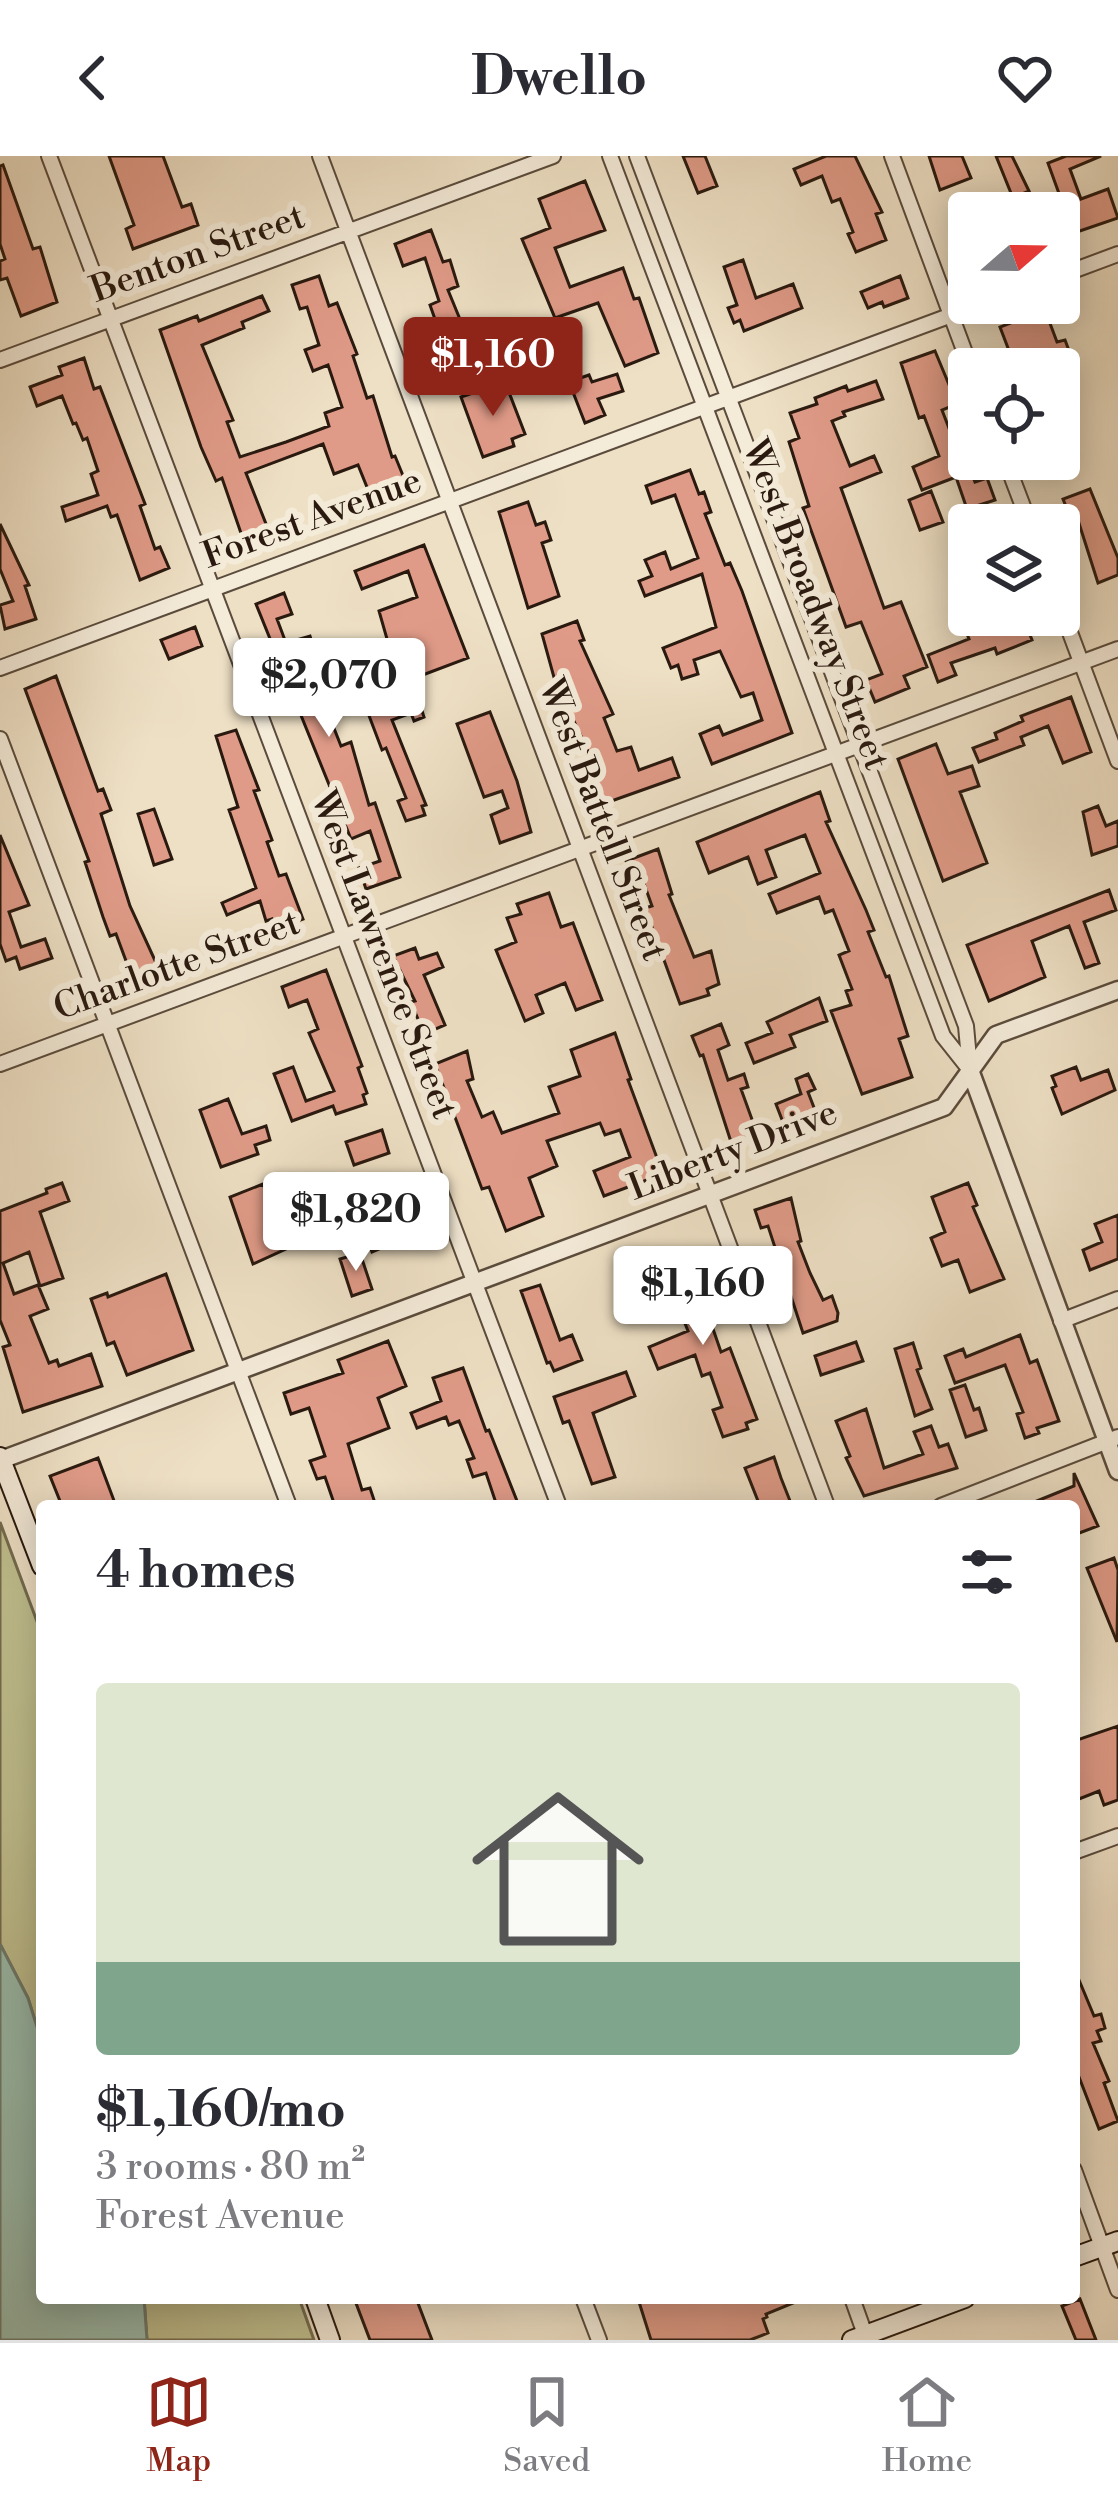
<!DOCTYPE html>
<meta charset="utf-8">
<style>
:root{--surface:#fff;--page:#f2f2f3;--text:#2b2b33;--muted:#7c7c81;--line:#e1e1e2;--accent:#8f2418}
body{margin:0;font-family:"Libre Bodoni",serif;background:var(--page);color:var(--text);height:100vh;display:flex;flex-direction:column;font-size:45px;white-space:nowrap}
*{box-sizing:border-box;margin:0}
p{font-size:39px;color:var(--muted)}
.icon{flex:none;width:66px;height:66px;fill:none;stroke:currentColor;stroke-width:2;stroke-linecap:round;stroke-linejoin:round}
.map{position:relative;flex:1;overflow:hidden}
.panel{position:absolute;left:36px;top:1344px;width:1044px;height:804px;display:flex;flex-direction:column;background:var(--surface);border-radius:12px;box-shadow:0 6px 30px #0003}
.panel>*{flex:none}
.needle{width:78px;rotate:70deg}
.tools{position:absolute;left:948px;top:36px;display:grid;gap:24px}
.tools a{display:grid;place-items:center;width:132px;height:132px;border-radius:12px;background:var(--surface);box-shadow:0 6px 30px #0003;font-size:60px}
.price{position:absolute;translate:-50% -102px;padding:0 27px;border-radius:12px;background:#fff;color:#222;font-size:39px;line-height:78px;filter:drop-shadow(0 3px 6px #0008)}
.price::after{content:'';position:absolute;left:50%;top:72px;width:36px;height:27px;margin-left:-18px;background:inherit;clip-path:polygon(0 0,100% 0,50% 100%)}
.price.on{background:var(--accent);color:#fff}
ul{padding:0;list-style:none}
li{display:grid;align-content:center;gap:24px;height:636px;padding:0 60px}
li span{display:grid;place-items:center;height:372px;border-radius:12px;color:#555}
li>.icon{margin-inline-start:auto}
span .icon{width:216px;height:216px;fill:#fffc;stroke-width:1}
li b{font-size:51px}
h2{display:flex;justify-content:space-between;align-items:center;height:144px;padding:0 60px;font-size:51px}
header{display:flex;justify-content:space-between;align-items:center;height:156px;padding:0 60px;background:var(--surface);font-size:54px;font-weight:800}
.tabs{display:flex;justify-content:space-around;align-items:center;height:168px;border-top:3px solid var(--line);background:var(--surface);font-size:33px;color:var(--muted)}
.tabs a{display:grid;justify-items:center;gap:6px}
.tabs .on{color:var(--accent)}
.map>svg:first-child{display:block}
.green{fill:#c0c090;stroke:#746c50;stroke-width:3}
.water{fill:#9abeaf;stroke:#6d7c6f;stroke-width:3}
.building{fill:#e09b88;stroke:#29190f;stroke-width:3}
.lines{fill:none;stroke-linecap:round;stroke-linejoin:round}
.minor-casing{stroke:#5a4b3c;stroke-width:18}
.tertiary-casing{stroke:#5a4b3c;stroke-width:21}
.secondary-casing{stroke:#29190f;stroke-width:22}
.minor{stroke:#f4ebd9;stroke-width:14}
.tertiary{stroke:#f4ebd9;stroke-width:16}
.secondary{stroke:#f4ebd9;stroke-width:18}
.labels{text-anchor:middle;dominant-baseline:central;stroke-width:12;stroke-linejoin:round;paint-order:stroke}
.street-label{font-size:36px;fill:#29190f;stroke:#f4ebd9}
</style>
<header><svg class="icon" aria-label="back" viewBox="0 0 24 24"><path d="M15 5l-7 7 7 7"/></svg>Dwello<svg class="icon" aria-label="heart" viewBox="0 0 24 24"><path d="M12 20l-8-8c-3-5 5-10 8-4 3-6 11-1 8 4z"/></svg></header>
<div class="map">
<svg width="1118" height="2184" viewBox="0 0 1118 2184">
<rect width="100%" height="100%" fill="#eee0c5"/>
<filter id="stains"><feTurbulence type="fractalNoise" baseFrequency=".00167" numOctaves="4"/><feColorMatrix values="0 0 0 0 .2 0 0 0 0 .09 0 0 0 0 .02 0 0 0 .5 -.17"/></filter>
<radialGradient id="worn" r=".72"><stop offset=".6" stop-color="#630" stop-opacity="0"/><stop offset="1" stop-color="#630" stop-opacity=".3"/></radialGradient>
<path class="green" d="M0,1366L42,1479V1887L28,1842L0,1788Z
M144,2142H299L314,2184H147Z"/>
<path class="water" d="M0,1788L28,1842L42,1887V2142H144L147,2184H0Z"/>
<path class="building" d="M109,0H163L182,51L191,48L198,69L133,93L126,73L134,69Z
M683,0H705L717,30L698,37Z
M826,0H855L882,56L876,58L886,84L856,96L848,78L853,76L840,43L832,46L822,20L801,29L794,13Z
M929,0H962L971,22L940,34Z
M996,0H1012L1029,35L1024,37L1030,55L1019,57Z
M1066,0H1101L1070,13L1081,43L1108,33L1118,62L1065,80L1053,46L1061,43L1048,7Z
M3,9L33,93L40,91L57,146L21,160L7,122L0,124V105L5,103L0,88V10Z
M585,25L605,74L555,92L570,131L623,112L634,143L639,142L658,197L625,210L598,147L555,162L522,83L550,72L539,43Z
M431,74L443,106L450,104L458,130L448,134L466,178L472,176L478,191L449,203L430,149L439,145L425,102L403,110L395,88Z
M743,104L756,142L793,128L802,152L744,175L740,164L734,167L728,152L737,149L724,111Z
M319,120L329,150L337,147L357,198L353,200L367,242L373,240L392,301L395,300L406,327L371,341L358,309L334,318L323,288L246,317L268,373L243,383L222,322L216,325L201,291L160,174L197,160L199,165L262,140L269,155L242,166L244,172L202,189L233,264L227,266L240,301L286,286L329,270L325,257L342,251L328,209L313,215L305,194L319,189L307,151L300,153L292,129Z
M900,120L908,142L884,151L882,146L868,152L861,136Z
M1045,154L1057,186L1065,184L1074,208L1059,214L1057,207L1040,213H1016L1000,171Z
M935,195L957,248L942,254L957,293L962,292L975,326L987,322L995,344L967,353L956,321L922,334L913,311L939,300L924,260L919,262L901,207Z
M84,202L94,233L100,231L145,348L140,350L155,393L160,391L169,412L140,424L117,359L111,361L107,350L66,365L62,351L98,339L91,318L98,315L87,282L83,284L76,267L73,268L62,240L37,250L30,231L62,219L59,211Z
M617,218L623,235L598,243L605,259L585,267L569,226L589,219L592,226Z
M876,225L883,243L843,256L845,260L832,265L850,310L874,300L881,316L841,332L884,452L901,446L927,511L904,520L909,532L875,546L866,524L882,518L861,466L846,471L803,352L809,350L789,286L799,282L790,257L817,248L815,242L846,230L848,235Z
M505,226L525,278L512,283L514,290L483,301L461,241Z
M690,314L699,338L704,336L711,356L705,358L725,409L730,407L742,435L792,577L712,608L700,578L719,570L723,579L762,564L753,537L741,541L720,495L694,504L698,518L682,523L678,509L671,512L663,492L716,471L702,418L645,440L639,425L652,420L645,404L665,396L671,413L698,402L675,339L652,347L646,330Z
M1090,333L1118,402V419L1098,427L1077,361L1071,363L1063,343Z
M931,335L943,366L920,374L909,344Z
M528,346L536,369L545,366L551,384L542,387L559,440L528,452L499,356Z
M0,368L29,429L25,430L36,463L5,473L0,449L13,445L0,413Z
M424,389L468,502L412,523L424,561L414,565L411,557L392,564L426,649L422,650L425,659L406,665L398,645L406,642L386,592L382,594L354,520L366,516L378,547L403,539L379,455L417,441L408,415L362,433L355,415Z
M284,437L292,458L277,463L286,487L310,480L326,531L330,530L337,548L326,552L341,590L351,586L369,649L375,647L400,721L366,733L359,712L380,705L370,675L351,683L256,448Z
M972,459H1022L1032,484L997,498L995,492L951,507L956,519L938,526L928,499L969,483L961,463Z
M577,465L584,484L580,485L613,558L604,562L617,595L631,591L639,614L672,602L679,621L603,648L589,597L555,525L542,478Z
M195,471L202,490L169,503L161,484Z
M56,520L98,635L103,633L111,654L101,658L130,750L158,811L132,821L116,778L110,780L103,761L85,706L89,705L25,533Z
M1071,541L1091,596L1063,607L1048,570L1021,581L1024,589L979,606L973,592L997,583L995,577L1023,565L1021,560Z
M490,556L517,625L531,676L500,687L491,659L508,652L502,635L484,641L457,568Z
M236,574L259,634L254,635L272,684L267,686L279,720L286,718L303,763L275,773L272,763L266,765L260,745L227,759L222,747L256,732L229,654L238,651L216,580Z
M936,588L948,618L972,610L979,630L960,636L987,707L943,725L898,603Z
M820,636L830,665L826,666L866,754L874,774L868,776L886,821L889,820L908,880L899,883L912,921L862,938L831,855L851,849L846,835L852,833L839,799L849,795L833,754L825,757L819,741L777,757L769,738L820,717L805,679L766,694L776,721L758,728L748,701L709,717L697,686Z
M1098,650L1106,670L1118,665V690L1092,699L1083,656Z
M154,653L172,703L154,709L138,658Z
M0,679L29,749L9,756L21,791L45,783L52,802L20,813L16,801L6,805L0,788Z
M658,693L672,738L669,739L694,801L711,795L719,828L707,833L709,839L680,848L645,752L652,750L642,722L633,726L626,705Z
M1109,734L1116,754L1084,766L1099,807L1085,812L1069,770L1032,785L1045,821L989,845L967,789Z
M549,737L561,771L573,767L602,844L576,854L565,827L536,839L543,857L525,865L496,794L516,786L507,762L521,758L517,748Z
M415,792L419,803L437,797L443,811L424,819L445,869L424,878L411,846L415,845L393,800Z
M326,814L362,910L358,912L367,937L363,939L366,948L336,958L333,950L292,965L274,918L293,911L306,945L334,935L309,877L318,873L307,844L289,851L282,831Z
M819,842L827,865L790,879L795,891L754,907L746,887L772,877L767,866Z
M721,868L729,889L718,894L728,924L744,918L748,931L741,933L758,980L732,989L703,899L700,900L692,880Z
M615,877L631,923L628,924L663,1018L604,1040L594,1015L630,1001L620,974L605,979L600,967L547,985L557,1010L529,1022L543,1060L506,1075L489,1031L482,1033L435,908L467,895L473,923L467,925L482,961L493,956L502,977L559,957L549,931L580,920L571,894Z
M1076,911L1081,924L1108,914L1115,934L1062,958L1052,932L1056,930L1052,920Z
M808,918L815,933L808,936L818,962L786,974L776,948L801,938L796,923Z
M228,943L242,978L266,970L270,984L255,989L258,998L221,1011L200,954Z
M382,974L389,997L354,1009L346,986Z
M62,1027L69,1045L40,1056L63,1122L40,1130L29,1096L3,1107L14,1138L38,1129L48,1153L30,1160L49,1207L57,1204L59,1210L91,1198L102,1230L23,1256L3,1191L10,1189L0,1164V1055L47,1037L46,1033Z
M297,1027L304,1047L297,1049L310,1082L253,1108L230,1041L263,1028L267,1038Z
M968,1027L977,1049L973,1051L1004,1123L970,1136L958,1104L942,1110L931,1082L945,1076L932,1041Z
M791,1042L801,1085L798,1086L810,1117L823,1144L832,1140L838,1157L837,1165L803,1177L768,1070L761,1072L755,1054Z
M408,1043L414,1059L397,1066L403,1083L372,1096L367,1081L384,1074L377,1056Z
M1118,1059V1103L1090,1114L1083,1094L1102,1086L1095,1068Z
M360,1097L372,1133L352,1140L340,1103Z
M684,1098L703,1152L708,1150L715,1168L712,1170L721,1196L730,1192L757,1263L746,1267L748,1273L723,1281L713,1254L722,1251L710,1217L702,1220L695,1199L658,1213L649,1191L688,1175L678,1150L670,1153L658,1117L668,1114L664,1104Z
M166,1118L193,1194L127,1219L114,1186L107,1189L91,1143L107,1137L108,1141Z
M540,1129L560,1184L572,1179L582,1204L554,1215L550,1206L547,1207L521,1135Z
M1020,1179L1030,1207L1037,1204L1059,1265L1037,1272L1039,1277L1025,1282L1017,1258L1023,1256L1005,1209L955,1227L945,1200L963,1193L966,1201Z
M388,1185L406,1230L378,1242L389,1272L348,1288L362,1334L370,1332L376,1350H335L325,1321L317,1323L310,1305L325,1300L309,1252L291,1258L284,1237L343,1217L338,1204Z
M856,1186L863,1205L821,1219L815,1200Z
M913,1187L921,1212L917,1214L932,1253L915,1260L895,1193Z
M463,1212L486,1275L489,1274L519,1350H497L486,1317L473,1321L467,1304L474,1302L459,1265L449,1269L446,1261L417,1272L411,1257L441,1245L433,1222Z
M626,1216L635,1240L593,1257L615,1321L592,1328L569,1265L563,1267L554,1241Z
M965,1229L974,1254L979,1252L986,1274L966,1281L950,1234Z
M866,1253L884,1312L923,1298L914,1276L931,1270L939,1291L948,1288L957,1312L864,1340L846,1302L850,1300L836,1265Z
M774,1301L781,1322L792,1350H760L745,1312Z
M98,1302L116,1350H62L50,1320Z
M1074,1317L1098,1370L1074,1379V1350L1027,1349L1074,1330Z
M1114,1402L1118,1414L1117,1486L1087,1412Z
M1118,1570V1644L1104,1649L1099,1635L1074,1645V1585Z
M1074,1812L1094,1860L1101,1858L1105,1872L1097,1875L1101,1885L1093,1887L1109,1925L1104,1927L1118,1965L1099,1973L1074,1908Z
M354,2142H416L432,2184H370Z
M652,2142H803V2143L766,2158L767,2161L763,2163L768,2177L750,2184H651L639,2146Z
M1080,2143L1096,2184H1076L1062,2150Z"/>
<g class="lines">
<g class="minor-casing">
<path id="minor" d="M49,0L559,1350
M320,0L827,1350
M610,0L943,880L970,914
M637,0L966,870L970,914
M892,0L971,213
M1059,120L1118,98
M0,204L553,0
M1005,303L1030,369
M1059,447L1118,605
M0,512L984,147
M0,583L289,1350
M0,908L1118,493
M1061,1165L1118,1143
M941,1350L1118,1281
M1074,1696L1118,1680
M1074,2014L1118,2134
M583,2142L599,2184
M852,2142L867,2184"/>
</g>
<g class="tertiary-casing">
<path id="tertiary" d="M970,914L1118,1315
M1,1304L944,951L996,879L1118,834"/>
</g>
<g class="secondary-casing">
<path id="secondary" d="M0,1301L42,1410
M1074,2101L1118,2085
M315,2142L330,2184
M852,2184L965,2142"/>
</g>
<use href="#minor" class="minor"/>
<use href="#tertiary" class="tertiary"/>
<use href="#secondary" class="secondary"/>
</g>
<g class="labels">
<g class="street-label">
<text transform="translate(198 98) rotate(-20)">Benton Street</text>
<text transform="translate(312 363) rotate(-20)">Forest Avenue</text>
<text transform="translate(815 449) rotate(69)">West Broadway Street</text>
<text transform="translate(602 664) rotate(69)">West Battell Street</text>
<text transform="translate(383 799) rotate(69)">West Lawrence Street</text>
<text transform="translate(177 810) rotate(-20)">Charlotte Street</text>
<text transform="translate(733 995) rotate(-21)">Liberty Drive</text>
</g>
</g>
<rect width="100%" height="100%" filter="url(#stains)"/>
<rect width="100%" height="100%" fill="url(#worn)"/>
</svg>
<div class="tools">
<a><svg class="needle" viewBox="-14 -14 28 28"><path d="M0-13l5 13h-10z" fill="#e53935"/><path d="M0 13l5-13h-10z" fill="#7c7c81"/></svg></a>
<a><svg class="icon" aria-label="locate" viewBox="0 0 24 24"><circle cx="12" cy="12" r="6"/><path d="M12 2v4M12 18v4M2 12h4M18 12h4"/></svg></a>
<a><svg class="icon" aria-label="layers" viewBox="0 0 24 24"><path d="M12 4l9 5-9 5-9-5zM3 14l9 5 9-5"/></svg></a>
</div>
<b class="price on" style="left:493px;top:263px">$1,160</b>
<b class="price" style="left:329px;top:584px">$2,070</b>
<b class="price" style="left:356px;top:1118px">$1,820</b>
<b class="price" style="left:703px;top:1192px">$1,160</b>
<section class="panel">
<h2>4 homes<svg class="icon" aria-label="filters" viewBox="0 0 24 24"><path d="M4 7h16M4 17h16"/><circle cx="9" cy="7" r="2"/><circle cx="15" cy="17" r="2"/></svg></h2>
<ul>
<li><span style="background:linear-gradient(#dfe7d0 75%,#7fa58c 0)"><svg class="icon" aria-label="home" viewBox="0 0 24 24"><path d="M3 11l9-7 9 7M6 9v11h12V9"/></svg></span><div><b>$1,160/mo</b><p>3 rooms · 80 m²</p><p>Forest Avenue</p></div></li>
</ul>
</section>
</div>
<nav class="tabs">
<a class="on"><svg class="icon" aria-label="map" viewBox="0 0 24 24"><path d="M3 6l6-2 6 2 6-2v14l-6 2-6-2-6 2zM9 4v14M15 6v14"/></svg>Map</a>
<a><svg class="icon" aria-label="saved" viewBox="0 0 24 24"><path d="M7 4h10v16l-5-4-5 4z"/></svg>Saved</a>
<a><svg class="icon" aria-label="home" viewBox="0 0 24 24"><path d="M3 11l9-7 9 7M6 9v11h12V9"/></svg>Home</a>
</nav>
